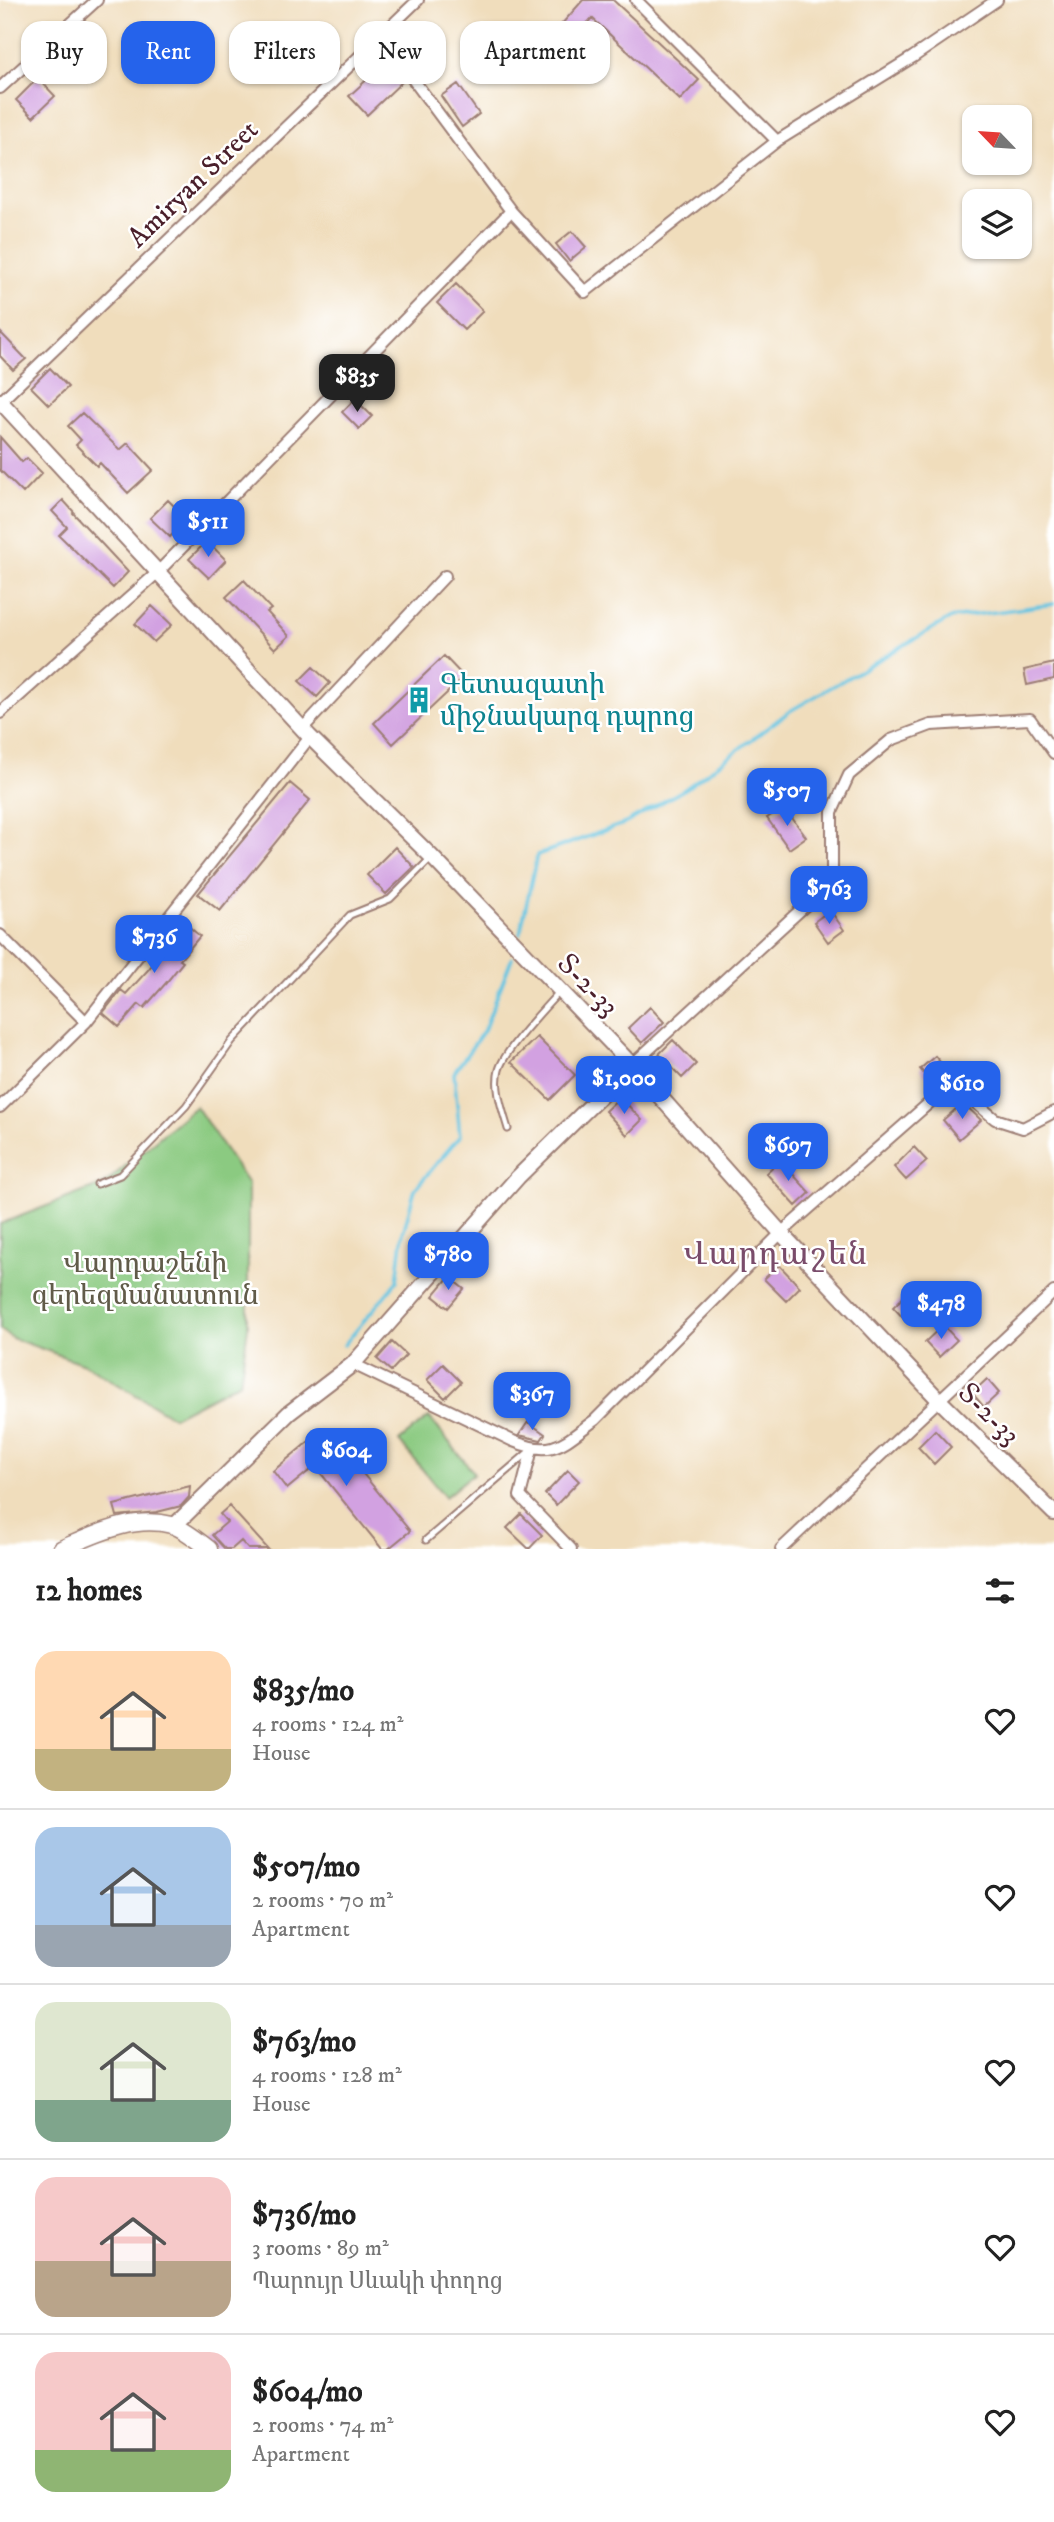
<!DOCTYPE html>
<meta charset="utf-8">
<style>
:root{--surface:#fff;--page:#f6f6f6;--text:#222;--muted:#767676;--line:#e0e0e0;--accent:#2563eb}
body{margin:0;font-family:"IM FELL DW Pica","Noto Serif Armenian",serif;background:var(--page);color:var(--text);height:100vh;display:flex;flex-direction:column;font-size:26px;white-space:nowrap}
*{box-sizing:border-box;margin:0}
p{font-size:23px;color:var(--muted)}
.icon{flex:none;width:38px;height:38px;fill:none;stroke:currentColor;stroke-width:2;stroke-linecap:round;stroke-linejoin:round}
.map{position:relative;height:1549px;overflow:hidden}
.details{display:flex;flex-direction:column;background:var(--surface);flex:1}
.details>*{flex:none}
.guide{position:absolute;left:21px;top:21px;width:700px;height:63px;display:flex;gap:14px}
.needle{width:46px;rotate:295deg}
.fabs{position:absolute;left:962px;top:105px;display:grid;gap:14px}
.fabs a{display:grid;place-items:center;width:70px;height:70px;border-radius:14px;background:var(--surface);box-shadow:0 2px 5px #0004;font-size:35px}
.price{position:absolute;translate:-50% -60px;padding:0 16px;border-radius:14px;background:var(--accent);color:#fff;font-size:23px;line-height:46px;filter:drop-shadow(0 2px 4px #0008)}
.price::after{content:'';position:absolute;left:50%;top:42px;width:21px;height:16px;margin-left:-10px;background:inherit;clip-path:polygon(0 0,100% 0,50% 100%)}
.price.selected{background:#222;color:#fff}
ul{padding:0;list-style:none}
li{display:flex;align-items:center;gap:21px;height:175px;padding:0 35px}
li+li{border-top:2px solid var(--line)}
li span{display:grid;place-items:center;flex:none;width:196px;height:140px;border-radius:21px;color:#555}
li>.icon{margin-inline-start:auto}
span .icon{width:84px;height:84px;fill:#fffc;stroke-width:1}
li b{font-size:30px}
h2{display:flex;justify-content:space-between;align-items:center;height:84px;padding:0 35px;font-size:30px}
.tag{padding:0 24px;border-radius:21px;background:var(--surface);box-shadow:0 2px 5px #0004;font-size:24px;line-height:63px}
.tag.selected{background:var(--accent);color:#fff}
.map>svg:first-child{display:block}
.green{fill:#8bca81;stroke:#6a7456;stroke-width:2}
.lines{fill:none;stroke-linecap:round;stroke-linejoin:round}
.stream{stroke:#64c5e2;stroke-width:3.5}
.building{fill:#d2a1e1}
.service-casing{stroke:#9d7e74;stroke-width:9}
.minor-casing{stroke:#9d7e74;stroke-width:14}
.tertiary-casing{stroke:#9d7e74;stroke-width:18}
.secondary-casing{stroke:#9d7e74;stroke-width:19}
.service{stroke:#fff;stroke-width:5}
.minor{stroke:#fff;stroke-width:10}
.tertiary{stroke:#fff;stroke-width:14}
.secondary{stroke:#fff;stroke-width:16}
.labels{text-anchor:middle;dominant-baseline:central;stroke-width:5;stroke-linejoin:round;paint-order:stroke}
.street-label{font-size:28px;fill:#4a1f2b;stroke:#fff}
.culture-label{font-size:28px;fill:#0d838f;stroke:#fff;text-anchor:start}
.park-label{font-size:28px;fill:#615b49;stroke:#fff}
.quarter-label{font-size:32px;letter-spacing:2px;fill:#7a4c6b;stroke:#fff}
</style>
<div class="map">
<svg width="1054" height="1549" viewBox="0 0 1054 1549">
<rect width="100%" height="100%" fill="#fff"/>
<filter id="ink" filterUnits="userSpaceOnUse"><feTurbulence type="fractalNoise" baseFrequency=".0143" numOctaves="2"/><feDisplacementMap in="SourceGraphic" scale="14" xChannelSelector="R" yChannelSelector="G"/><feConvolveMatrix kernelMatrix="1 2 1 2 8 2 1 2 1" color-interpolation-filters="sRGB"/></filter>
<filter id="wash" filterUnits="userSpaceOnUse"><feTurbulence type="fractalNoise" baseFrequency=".00686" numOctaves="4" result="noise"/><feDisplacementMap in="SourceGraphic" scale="28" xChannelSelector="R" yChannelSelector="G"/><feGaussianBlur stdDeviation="1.57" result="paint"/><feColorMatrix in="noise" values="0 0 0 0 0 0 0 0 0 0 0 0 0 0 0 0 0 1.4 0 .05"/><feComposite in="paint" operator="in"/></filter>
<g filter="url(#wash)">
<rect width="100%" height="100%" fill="#f0ddbc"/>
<path class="green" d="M196,1106L248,1184V1327L240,1382L173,1417L84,1364L12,1338L0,1329V1224L104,1184Z
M429,1417L474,1473L445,1497L399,1441Z"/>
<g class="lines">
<path class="stream" d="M520,934L537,855L626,823L685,789L790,711L951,618L1054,604
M344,1345L397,1281L403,1233L415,1189L460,1136L454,1073L484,1030L512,958"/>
</g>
<g id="blocks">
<path class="building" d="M583,0H613L699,80L680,100L592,18L559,55L545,43Z
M415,35L434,56L418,70L400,48Z
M386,62L403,81L367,115L349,96Z
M38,78L55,96L33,117L16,100Z
M458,84L479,114L462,127L441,96Z
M572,231L586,247L569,261L556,244Z
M456,284L483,311L464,330L437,303Z
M0,332L26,359L13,370L0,356Z
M50,368L68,387L49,405L31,387Z
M355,399L372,416L359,429L342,412Z
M82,413L120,450L128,443L153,470L128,493L100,463L97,466L76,445L81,440L68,426Z
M0,437L22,462L27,458L42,473L23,493L0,470Z
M63,500L74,512L73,513L128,572L113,588L59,535L67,527L52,511Z
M168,500L187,519L170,537L150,518Z
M207,541L226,560L209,578L189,559Z
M244,580L271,609L267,612L289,636L275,649L226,597Z
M152,606L172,625L154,642L135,624Z
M444,656L464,677L393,744L374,723Z
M1054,663V679L1027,685L1024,670Z
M313,667L330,683L317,697L299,681Z
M290,783L310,800L220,911L198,894Z
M784,807L806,837L789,849L767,818Z
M395,847L414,867L386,894L367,875Z
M830,910L844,930L828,942L814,922Z
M181,920L200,936L180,960L183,962L166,983L144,1008L139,1004L119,1027L103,1013L121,990L126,994L147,971L167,946L162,943Z
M650,1007L664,1022L642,1043L628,1028Z
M537,1037L575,1075L550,1100L511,1062Z
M673,1040L696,1064L682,1078L659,1054Z
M935,1056L946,1069L931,1082L920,1069Z
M620,1097L642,1120L627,1135L605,1111Z
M963,1103L981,1120L959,1139L943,1120Z
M914,1147L927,1161L906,1180L894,1167Z
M780,1160L810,1193L796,1206L766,1173Z
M779,1265L800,1287L786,1301L764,1279Z
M449,1277L464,1289L448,1308L433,1296Z
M910,1291L925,1307L908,1323L893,1307Z
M943,1325L957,1340L939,1357L925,1342Z
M392,1342L406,1355L391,1371L377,1359Z
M443,1364L461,1382L445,1398L427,1380Z
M987,1379L999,1393L984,1407L972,1393Z
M528,1422L545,1434L541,1440L519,1435Z
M935,1430L951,1447L934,1464L918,1447Z
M319,1433L335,1453L342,1448L410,1531L388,1549H382L315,1466L287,1489L273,1471Z
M568,1470L579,1481L556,1505L545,1494Z
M190,1486L189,1497L181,1506L157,1512L117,1516L114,1505Z
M229,1506L268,1549H248L241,1541L232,1549H225L212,1535L227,1522L220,1514Z
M521,1514L542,1535L529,1549L507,1528Z"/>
</g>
</g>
<g filter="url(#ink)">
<use href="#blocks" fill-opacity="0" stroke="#9d7e74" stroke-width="2"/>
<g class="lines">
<g class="service-casing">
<path id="service" d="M508,1129C503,1111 494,1089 499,1070C504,1050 546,1007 560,991
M97,1184L120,1175L186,1106L232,1041L350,915L390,899L430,859
M426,1540L530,1451"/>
</g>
<g class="minor-casing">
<path id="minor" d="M636,0L777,141
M380,35L511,211L585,292L777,141L913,57L997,0
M0,88L97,0
M0,402L418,0
M0,713L157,573L511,211
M303,728L445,576
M0,935L86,1022
M632,1065L832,881V812L849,775L891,740L931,725L1030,719L1054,753
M0,1107L86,1022L310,737
M353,1364L513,1441C554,1458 563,1443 595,1420L781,1233L952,1083L995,1119L1023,1128L1054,1112
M532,1449L520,1496L571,1549
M781,1549L1054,1292"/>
</g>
<g class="tertiary-casing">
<path id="tertiary" d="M0,401L310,737L432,857L632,1065L781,1233L939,1400L1054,1513
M174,1526L289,1413L353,1364L518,1177L632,1065"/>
</g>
<g class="secondary-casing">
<path id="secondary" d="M61,1549C96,1534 133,1515 172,1525C184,1529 199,1541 209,1549"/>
</g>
<use href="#service" class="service"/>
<use href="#minor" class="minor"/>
<use href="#tertiary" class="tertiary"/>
<use href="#secondary" class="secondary"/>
</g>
</g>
<defs>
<g id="building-bare" transform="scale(2.1)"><path d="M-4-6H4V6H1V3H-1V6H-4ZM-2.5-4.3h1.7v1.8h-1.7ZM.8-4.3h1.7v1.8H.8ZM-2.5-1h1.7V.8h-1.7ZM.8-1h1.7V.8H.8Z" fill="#0f9aa8" stroke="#fff" stroke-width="2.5" paint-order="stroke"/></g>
</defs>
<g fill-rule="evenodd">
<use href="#building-bare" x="419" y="700"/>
</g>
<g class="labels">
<g class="street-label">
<text transform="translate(193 184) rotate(-44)">Amiryan Street</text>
<text transform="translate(588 985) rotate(46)">Տ-2-33</text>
<text transform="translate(989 1414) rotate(45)">Տ-2-33</text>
</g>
<g class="culture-label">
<text x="440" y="684">Գետազատի<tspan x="440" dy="32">միջնակարգ դպրոց</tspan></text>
</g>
<g class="park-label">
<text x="145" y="1263">Վարդաշենի<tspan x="145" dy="32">գերեզմանատուն</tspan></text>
</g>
<g class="quarter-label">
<text x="776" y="1255">Վարդաշեն</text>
</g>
</g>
</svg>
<div class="fabs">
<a><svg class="needle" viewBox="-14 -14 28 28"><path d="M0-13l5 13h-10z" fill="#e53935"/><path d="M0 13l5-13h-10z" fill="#767676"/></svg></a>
<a><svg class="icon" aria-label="layers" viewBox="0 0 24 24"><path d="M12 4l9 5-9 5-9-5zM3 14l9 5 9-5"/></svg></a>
</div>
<b class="price selected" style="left:357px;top:414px">$835</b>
<b class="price" style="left:208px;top:559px">$511</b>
<b class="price" style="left:787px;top:828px">$507</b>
<b class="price" style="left:829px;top:926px">$763</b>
<b class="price" style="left:154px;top:975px">$736</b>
<b class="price" style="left:624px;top:1116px">$1,000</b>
<b class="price" style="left:962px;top:1121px">$610</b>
<b class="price" style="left:788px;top:1183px">$697</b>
<b class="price" style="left:448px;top:1292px">$780</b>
<b class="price" style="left:941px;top:1341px">$478</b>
<b class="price" style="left:532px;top:1432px">$367</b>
<b class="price" style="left:346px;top:1488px">$604</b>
<div class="guide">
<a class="tag">Buy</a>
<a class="tag selected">Rent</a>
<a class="tag">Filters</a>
<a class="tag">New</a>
<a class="tag">Apartment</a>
</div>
</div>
<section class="details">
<h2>12 homes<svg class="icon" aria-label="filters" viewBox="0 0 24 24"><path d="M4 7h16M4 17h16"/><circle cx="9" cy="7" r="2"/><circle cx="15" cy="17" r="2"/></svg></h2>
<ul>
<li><span style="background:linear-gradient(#ffd9b3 70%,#c2b280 0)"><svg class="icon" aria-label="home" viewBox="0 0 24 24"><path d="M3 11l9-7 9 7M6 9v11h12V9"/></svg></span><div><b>$835/mo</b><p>4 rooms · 124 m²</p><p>House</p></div><svg class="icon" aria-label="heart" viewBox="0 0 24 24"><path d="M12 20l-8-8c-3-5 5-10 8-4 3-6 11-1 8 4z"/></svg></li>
<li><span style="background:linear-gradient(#a9c7e8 70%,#9aa5b1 0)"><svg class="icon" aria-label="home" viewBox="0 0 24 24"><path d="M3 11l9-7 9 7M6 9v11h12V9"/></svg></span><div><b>$507/mo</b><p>2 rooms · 70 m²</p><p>Apartment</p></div><svg class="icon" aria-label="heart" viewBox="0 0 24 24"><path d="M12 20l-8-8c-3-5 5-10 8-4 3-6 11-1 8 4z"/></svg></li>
<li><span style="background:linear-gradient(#dfe7d0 70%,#7fa58c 0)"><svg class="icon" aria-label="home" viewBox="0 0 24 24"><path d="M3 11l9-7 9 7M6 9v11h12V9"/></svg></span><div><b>$763/mo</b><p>4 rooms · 128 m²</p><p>House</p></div><svg class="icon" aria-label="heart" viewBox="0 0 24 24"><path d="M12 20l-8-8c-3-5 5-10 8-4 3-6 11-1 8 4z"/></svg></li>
<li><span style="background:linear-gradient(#f6c9c9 60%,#b9a48a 0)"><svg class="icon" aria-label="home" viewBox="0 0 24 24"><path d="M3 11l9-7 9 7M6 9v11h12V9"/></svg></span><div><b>$736/mo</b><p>3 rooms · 89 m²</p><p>Պարույր Սևակի փողոց</p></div><svg class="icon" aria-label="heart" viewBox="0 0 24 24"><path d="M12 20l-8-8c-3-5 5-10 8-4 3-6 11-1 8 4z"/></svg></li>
<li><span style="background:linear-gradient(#f6c9c9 70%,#8fb573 0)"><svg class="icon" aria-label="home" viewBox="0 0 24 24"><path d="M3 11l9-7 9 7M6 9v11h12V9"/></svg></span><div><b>$604/mo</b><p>2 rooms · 74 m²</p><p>Apartment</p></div><svg class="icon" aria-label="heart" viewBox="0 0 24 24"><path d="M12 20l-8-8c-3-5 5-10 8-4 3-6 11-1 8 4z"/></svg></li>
</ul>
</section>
